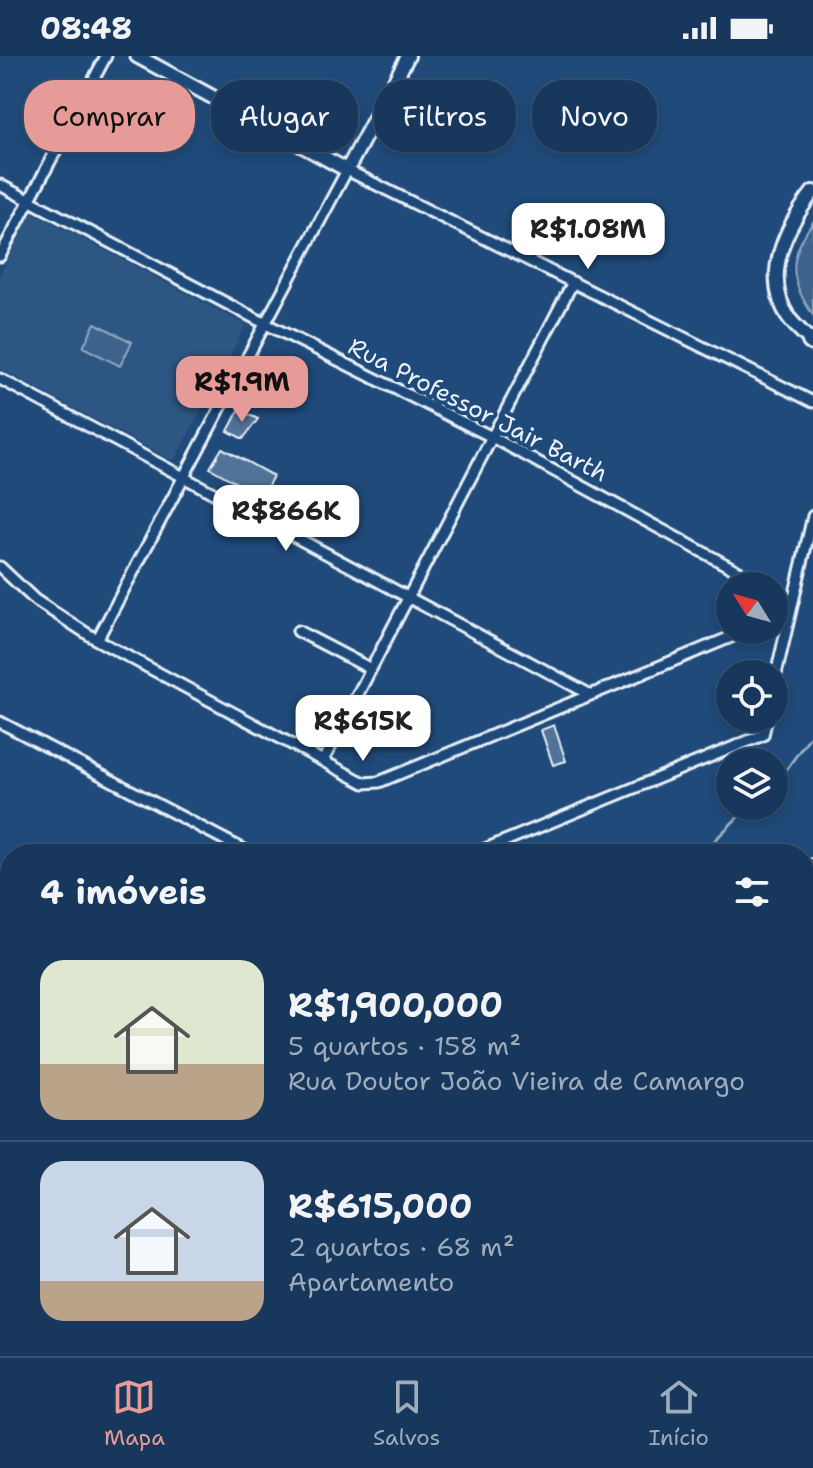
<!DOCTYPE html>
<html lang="pt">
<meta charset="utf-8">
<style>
:root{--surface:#17385c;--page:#203f62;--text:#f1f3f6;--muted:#9eacbb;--line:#365272;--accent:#e69b98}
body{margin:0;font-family:"Shantell Sans",sans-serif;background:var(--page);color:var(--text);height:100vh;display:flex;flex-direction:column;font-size:30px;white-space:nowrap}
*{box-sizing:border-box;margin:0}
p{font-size:26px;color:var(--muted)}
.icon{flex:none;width:44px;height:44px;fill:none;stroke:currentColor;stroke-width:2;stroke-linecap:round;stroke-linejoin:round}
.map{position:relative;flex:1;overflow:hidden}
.side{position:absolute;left:0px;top:788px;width:814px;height:512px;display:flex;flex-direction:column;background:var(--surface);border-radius:32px 32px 0 0;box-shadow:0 4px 12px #0003,0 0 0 2px var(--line)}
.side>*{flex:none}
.hud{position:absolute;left:24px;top:24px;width:766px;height:72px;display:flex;gap:16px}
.needle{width:52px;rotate:307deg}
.fabs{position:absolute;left:716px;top:516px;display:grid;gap:16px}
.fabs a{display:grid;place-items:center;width:72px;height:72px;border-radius:50%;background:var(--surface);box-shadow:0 4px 12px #0003,0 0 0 2px var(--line);font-size:40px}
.price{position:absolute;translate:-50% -68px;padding:0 18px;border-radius:16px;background:#fff;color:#222;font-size:26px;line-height:52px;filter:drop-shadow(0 2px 4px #0008)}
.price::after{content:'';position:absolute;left:50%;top:48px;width:24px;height:18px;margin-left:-12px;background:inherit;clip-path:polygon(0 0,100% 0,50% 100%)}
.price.selected{background:var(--accent);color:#111}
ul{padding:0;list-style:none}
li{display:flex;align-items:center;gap:24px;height:200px;padding:0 40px}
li+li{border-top:2px solid var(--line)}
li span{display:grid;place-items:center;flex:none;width:224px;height:160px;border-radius:24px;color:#555}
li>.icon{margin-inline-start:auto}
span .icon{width:96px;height:96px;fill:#fffc;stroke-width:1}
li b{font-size:34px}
h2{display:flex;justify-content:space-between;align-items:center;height:96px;padding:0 40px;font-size:34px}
.chip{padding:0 28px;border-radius:32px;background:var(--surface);box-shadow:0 4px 12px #0003,0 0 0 2px var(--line);font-size:28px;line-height:72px}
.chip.selected{background:var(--accent);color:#111}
.status{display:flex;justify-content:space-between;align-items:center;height:56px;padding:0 40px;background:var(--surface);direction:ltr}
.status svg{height:22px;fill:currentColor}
.menu{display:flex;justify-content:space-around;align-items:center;height:112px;border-top:2px solid var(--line);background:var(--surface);font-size:22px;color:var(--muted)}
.menu a{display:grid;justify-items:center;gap:4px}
.menu .selected{color:var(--accent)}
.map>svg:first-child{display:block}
.built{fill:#2e5683}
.green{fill:#3c628c;stroke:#92aac2;stroke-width:2}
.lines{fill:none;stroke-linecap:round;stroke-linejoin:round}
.stream{stroke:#9ab0c7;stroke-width:3}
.building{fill:#517399;stroke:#e8f1f8;stroke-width:2}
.street-casing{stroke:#e8f1f8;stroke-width:15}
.secondary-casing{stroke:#e8f1f8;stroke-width:18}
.highway-casing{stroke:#e8f1f8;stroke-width:22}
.street{stroke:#1f4a7a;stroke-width:9}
.secondary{stroke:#1f4a7a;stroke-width:12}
.highway{stroke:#1f4a7a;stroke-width:16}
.labels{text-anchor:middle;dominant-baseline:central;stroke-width:8;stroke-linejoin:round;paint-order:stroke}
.street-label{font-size:24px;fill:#e8f1f8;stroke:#1f4a7a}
</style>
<div class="status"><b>08:48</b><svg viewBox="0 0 49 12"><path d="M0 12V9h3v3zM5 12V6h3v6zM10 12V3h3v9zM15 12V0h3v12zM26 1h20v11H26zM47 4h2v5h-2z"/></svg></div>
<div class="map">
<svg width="813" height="1300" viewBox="0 0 813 1300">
<rect width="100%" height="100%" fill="#1f4a7a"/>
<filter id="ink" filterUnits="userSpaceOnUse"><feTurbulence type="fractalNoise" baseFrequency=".0125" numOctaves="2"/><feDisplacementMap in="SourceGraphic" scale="16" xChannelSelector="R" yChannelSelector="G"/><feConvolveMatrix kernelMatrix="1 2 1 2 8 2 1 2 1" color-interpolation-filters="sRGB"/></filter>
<g filter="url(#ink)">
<path class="built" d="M32,156L246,269L174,405L0,313V219Z"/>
<path class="green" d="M813,166V259C788,223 788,201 813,166Z
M95,267L132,286L120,310L83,291Z"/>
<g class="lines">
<path class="stream" d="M774,726L786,714L813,676
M701,798L749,750
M0,846L10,849"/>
</g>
<path class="building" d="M239,354L258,363L243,383L228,375Z
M222,392L273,420L262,441L210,412Z
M554,669L566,705L553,709L541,674Z"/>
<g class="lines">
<g class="street-casing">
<path id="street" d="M0,129L266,268L492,381L765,530
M0,200L106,0
M0,323L589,638
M0,511L35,544L97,584L364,727L379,726L748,574
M774,535L792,545
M774,564L789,558
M298,575L371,613
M97,584L347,114L813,346
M774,627L813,460
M0,666L252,798
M324,703L573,226
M473,798L763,679L767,662
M0,1211L10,1216
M804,1232L813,1186
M0,1298L21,1300
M139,1300L145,1290
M791,1300L793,1290"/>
</g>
<g class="secondary-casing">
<path id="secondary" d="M137,0L347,114L408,0
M811,285C804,278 795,270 789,262C761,220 786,171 813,136
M0,1078L10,1083
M411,1290L431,1300"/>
</g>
<g class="highway-casing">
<path id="highway" d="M811,285L813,286
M804,852L813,812
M804,937L813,902
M684,1300L686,1290
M715,1300L719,1290
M757,1300L758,1290"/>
</g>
<use href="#street" class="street"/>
<use href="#secondary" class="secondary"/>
<use href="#highway" class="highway"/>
</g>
</g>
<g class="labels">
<g class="street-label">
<text transform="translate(478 354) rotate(27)">Rua Professor Jair Barth</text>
</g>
</g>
</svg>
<div class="fabs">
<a><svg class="needle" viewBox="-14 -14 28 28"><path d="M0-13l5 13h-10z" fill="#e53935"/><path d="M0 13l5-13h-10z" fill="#9eacbb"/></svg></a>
<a><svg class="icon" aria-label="locate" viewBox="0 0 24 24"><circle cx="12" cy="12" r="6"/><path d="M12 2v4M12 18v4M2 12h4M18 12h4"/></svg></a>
<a><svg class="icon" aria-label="layers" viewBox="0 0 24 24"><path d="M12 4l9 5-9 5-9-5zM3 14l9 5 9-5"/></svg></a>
</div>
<b class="price" style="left:588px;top:215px">R$1.08M</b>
<b class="price selected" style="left:242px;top:368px">R$1.9M</b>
<b class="price" style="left:286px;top:497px">R$866K</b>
<b class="price" style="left:363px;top:707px">R$615K</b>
<div class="hud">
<a class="chip selected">Comprar</a>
<a class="chip">Alugar</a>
<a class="chip">Filtros</a>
<a class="chip">Novo</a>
</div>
<section class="side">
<h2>4 imóveis<svg class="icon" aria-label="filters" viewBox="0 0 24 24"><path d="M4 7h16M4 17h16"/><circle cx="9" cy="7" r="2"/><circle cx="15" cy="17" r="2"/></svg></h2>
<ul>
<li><span style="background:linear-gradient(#dfe7d0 65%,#b9a48a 0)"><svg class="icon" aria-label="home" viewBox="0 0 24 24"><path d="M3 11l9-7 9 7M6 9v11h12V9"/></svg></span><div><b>R$1,900,000</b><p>5 quartos · 158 m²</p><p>Rua Doutor João Vieira de Camargo</p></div></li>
<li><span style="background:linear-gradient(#c9d6e8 75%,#b9a48a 0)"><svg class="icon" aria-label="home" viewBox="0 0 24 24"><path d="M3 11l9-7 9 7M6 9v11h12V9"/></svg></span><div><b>R$615,000</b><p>2 quartos · 68 m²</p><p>Apartamento</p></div></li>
</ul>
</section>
</div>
<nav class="menu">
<a class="selected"><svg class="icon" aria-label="map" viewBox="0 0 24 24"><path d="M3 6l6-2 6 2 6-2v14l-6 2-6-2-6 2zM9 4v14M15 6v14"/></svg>Mapa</a>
<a><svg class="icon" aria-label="saved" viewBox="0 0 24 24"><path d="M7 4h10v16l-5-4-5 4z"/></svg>Salvos</a>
<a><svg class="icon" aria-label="home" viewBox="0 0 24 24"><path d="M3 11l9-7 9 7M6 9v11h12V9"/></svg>Início</a>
</nav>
